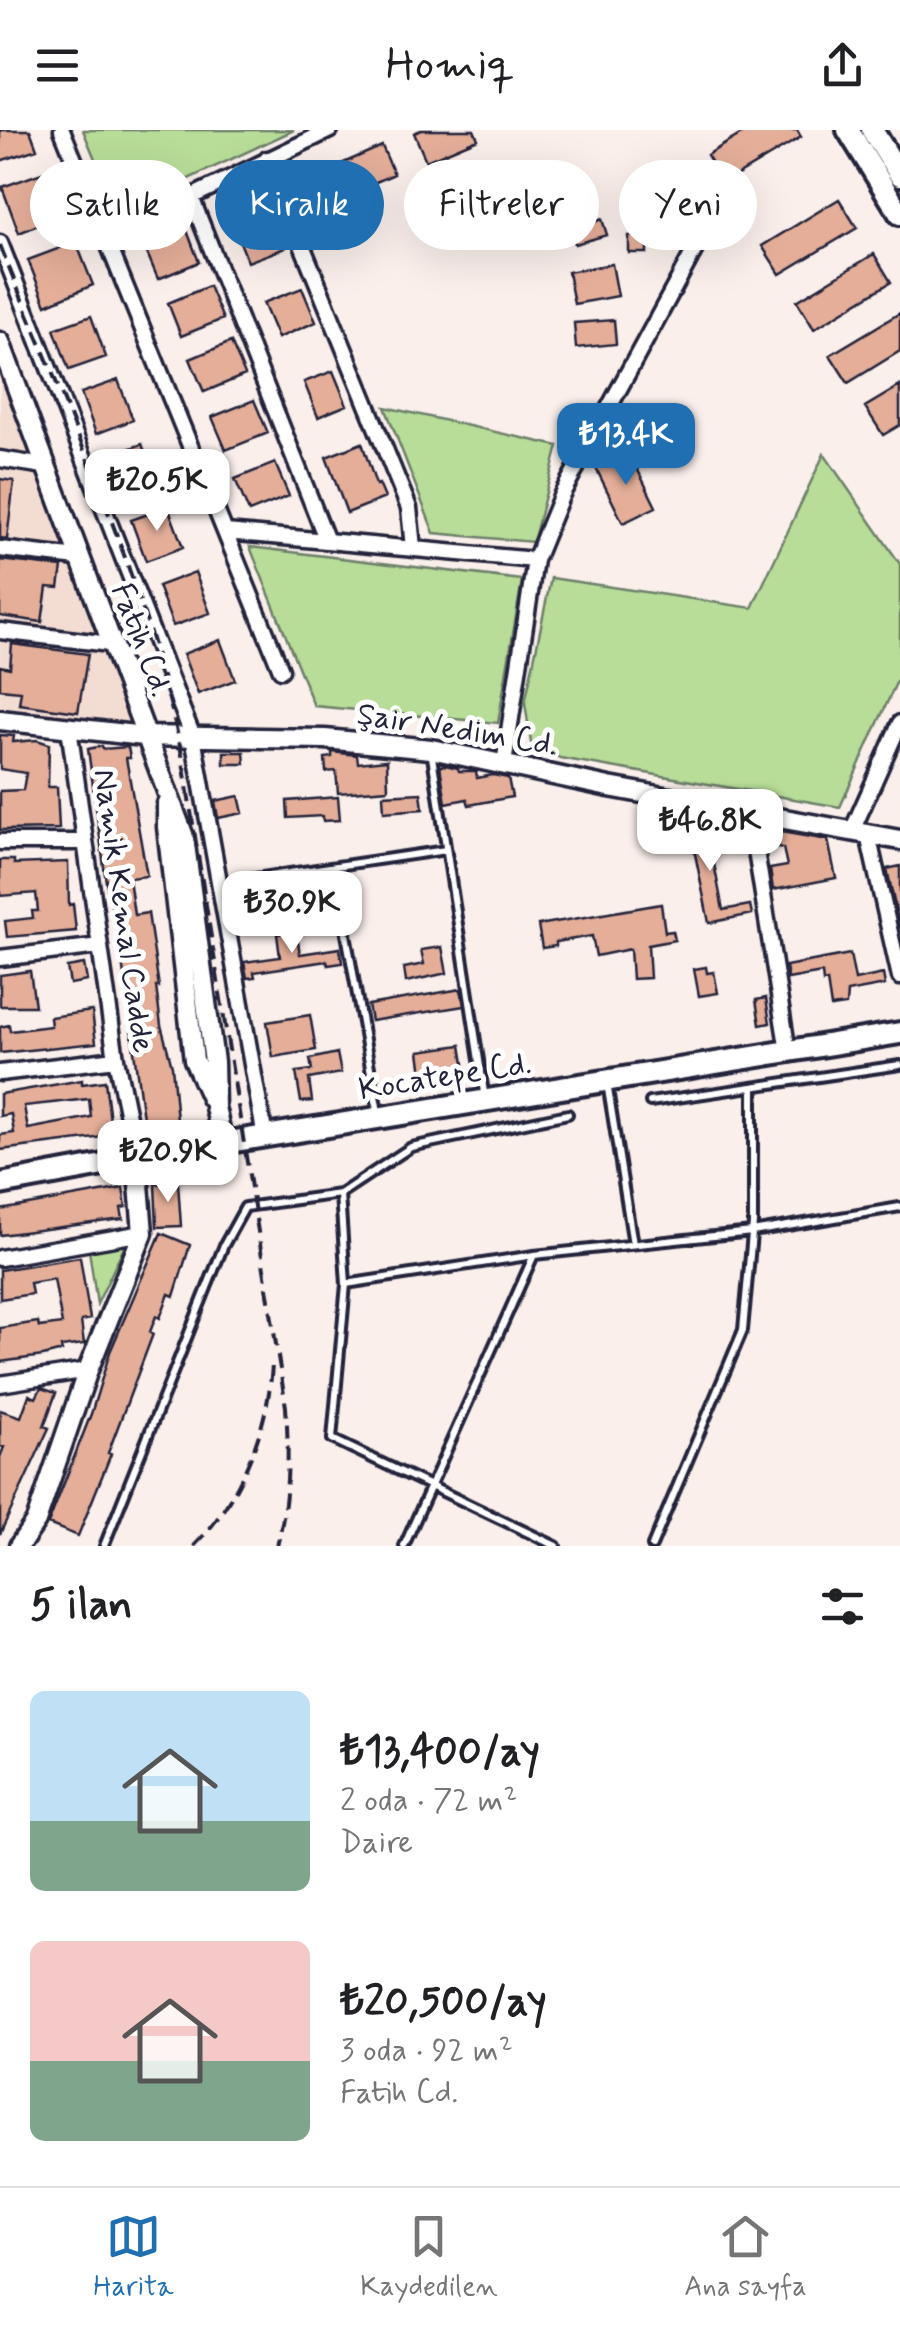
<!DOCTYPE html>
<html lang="tr">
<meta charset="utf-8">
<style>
:root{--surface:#fff;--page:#f6f6f6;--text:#202124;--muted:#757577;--line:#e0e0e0;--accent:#1f6fb2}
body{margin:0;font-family:Mynerve,sans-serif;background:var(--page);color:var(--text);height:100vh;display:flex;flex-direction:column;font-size:38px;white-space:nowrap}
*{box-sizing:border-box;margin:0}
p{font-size:32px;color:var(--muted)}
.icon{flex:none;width:55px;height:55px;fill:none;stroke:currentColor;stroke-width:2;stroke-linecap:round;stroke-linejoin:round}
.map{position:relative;height:1416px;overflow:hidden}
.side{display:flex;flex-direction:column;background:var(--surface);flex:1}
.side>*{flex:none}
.top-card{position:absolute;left:30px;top:30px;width:840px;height:90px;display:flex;gap:20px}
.price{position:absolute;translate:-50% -85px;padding:0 22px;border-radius:20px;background:#fff;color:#222;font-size:32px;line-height:65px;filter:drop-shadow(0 2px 5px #0008)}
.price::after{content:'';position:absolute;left:50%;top:60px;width:30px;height:22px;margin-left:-15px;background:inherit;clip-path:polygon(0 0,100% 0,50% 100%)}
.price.active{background:var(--accent);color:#fff}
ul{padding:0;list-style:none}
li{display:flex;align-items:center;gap:30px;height:250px;padding:0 30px}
li span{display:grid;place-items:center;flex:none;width:280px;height:200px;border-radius:15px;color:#555}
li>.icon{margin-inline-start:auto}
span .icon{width:120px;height:120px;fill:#fffc;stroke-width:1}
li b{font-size:42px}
h2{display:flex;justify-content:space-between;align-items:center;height:120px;padding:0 30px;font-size:42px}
.pill{padding:0 35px;border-radius:45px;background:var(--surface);box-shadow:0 10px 40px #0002;font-size:35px;line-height:90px}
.pill.active{background:var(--accent);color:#fff}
header{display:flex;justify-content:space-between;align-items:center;height:130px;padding:0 30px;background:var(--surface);font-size:45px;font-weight:600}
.tab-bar{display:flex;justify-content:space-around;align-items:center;height:140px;border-top:2px solid var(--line);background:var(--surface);font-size:28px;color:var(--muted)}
.tab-bar a{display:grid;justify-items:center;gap:5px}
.tab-bar .active{color:var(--accent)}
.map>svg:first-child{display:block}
.built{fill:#f3dcd2}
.green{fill:#b8dd98;stroke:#6d806a;stroke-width:2.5}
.building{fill:#e4ae99;stroke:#22223b;stroke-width:2.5;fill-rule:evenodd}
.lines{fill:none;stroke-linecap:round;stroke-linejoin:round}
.service-casing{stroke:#22223b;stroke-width:14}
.minor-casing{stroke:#22223b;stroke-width:21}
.tertiary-casing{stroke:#22223b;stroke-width:25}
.secondary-casing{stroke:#22223b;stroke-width:28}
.service{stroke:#fff;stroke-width:6}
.minor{stroke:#fff;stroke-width:14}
.tertiary{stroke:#fff;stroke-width:18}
.secondary{stroke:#fff;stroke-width:20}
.rail{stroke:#22223b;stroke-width:4;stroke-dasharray:15 8;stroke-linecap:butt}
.labels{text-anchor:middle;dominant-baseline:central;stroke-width:10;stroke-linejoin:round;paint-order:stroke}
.street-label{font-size:32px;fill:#22223b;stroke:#fff}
</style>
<header><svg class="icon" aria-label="menu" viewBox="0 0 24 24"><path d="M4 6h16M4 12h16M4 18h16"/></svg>Homiq<svg class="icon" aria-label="share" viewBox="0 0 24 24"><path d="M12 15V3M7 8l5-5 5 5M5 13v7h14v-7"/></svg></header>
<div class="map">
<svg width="900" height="1416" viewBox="0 0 900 1416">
<rect width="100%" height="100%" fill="#faefeb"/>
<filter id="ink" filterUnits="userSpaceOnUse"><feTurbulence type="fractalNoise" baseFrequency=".01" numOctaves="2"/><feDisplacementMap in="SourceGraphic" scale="20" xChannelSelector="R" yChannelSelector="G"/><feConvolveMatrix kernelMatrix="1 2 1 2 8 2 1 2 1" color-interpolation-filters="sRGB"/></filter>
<g filter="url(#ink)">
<path class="built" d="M0,212L144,606L0,590Z"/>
<path class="green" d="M83,0H294L117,82Z
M385,277L558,316L533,412L434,403Z
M824,324L900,434V544L840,677L560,628L531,613L525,573L551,448L752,478Z
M250,417L522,450L498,593L314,576Z
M127,1111L97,1174L89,1120Z"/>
<path class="building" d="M0,0H30L37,19L0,31Z
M421,0H474L478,9L426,31L414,3Z
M748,0H797L801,7L724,53L707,25Z
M382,16L394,44L342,67L330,39Z
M50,40L66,83L19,103L2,57Z
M263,63L276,105L279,104L285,118L248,132L226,77Z
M839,69L857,98L780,144L762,116Z
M602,89L607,105L575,114L571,101Z
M186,98L199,132L158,149L144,116Z
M629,106H647V123H629Z
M76,112L93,155L46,175L28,130Z
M874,124L891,152L814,199L797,171Z
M612,134L618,166L574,174L568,142Z
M209,156L223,189L181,206L168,173Z
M302,158L316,192L278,208L263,173Z
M900,183V221L848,253L830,225Z
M91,186L106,227L69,240L54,199Z
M614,190L616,214L576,218L574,193Z
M231,212L245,245L204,262L190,229Z
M333,241L347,275L318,287L304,252Z
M118,250L133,290L96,304L81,263Z
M900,256V295L883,305L865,277Z
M254,270L268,303L226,320L212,287Z
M362,313L376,355L379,354L385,368L347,383L326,327Z
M142,314L157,354L120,368L105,327Z
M629,322L656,377L623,393L596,338Z
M275,333L289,366L249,382L235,349Z
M0,349L14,351L7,409L0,408Z
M168,377L183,417L146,431L131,390Z
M0,430L62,437L59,458L47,457L42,492L0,486Z
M195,442L210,483L173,496L158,456Z
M220,510L235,550L198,564L183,524Z
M12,514L88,524L78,582L19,574L21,561L0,559V536L10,538Z
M0,605L14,606L13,612L37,610L49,614L48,657H57L59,699L0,700V661L23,660L26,643L0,639Z
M102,616L103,619L128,617L130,628H126L147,746L129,748L134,785L148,783L159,857H156L161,895L172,936L177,990L144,996L120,816L106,752L88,619Z
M224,622H244L245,634H224Z
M332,622L357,625L358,633L387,630L388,659L338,663L336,641L326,642L325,628L332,627Z
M445,635L458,638L459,641H476L477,648L493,645L508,648L512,667L469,675L467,669L446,673L440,636Z
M421,663L423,679L384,682L383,665Z
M239,666L243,683L218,688L215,671Z
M338,667L340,690L323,691L322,686L288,688L287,671Z
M687,684L705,687L723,780L750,775L752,784L709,793Z
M763,699L828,710L836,748L773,760L770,739L787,736L783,718L766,715Z
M0,730H14V734L68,732L69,775L73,774L76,801L7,807L5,791L33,788L32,781H38L36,763L0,766Z
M900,736V799L887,739Z
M661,774L665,802L673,801L675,810L648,815L650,848L632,849L630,819L596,826L592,806L556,812V816L542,818L538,795Z
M296,800L300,824L340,818L342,833L328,835L327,831L254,842L255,847L247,848L244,832L280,827L277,804Z
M442,817L447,843L406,852L404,838L424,834L421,820Z
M850,824L855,850L883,844L885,855L847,862L846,875L831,877L827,851L823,852L822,843L788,849L786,836Z
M84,834L87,851L70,854L67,837Z
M706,837L707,843L714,842L718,863L699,866L694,839Z
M30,841L35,876H0V845Z
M461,859L464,876L371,891L368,875Z
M766,868L770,893L760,895L756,870Z
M92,881L96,913L0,923V897L9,895L10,901L51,896L50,887Z
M310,885L316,920L273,927L267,892Z
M461,915L466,946L423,952L419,921Z
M337,923L341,943L309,949L312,971L301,972L296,942L312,940L310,929Z
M82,950V954L105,951L112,1006L0,1020V1005L14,1003L11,984L0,986V964ZM89,969L91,987L28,999L24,976Z
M178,1053L181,1096L157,1097L155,1054Z
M123,1058L126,1077L121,1078L123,1089L0,1105V1080Z
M161,1103L190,1115L174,1166L169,1164L160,1188L156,1186L150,1202L153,1204L108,1323L111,1324L78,1406L48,1394L91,1284L110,1222Z
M80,1127L90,1189L81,1191L84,1214L61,1217L62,1221L43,1226L0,1232V1198L38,1192L39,1197L62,1194L54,1149L30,1153L32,1164L0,1169V1140Z
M41,1258L56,1263L44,1296L49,1298L0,1404V1327L4,1317L0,1316V1280L21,1287L29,1265L36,1268Z"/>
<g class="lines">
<g class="service-casing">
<path id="service" d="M431,620L485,969
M334,737L378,982
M221,753L446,720
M607,953L633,1114
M650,972L900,935
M340,1064L346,1154L332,1309L556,1416
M346,1154L534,1125L752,1102L900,1077
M104,1416L224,1115L245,1077L340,1064L411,1017L568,984
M404,1416L534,1125
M652,1416L743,1200L753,1093V957"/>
</g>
<g class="minor-casing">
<path id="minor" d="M62,0L281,540
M267,29L409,378L413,418
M191,67L327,411L226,402
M105,104L191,67L330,0
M0,113L193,607L265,1007
M0,329L44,336
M327,411L535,430L562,364L707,97
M0,419L78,428
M0,501L110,514
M69,598L116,929L137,1030
M504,634L535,430
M750,683L788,922
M852,701L900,593
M868,705L900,847
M0,712H83
M0,828L100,816
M0,943L116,929
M0,1128L143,1103
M0,1254L88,1240"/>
</g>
<g class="tertiary-casing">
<path id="tertiary" d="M0,212L184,707L214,932L215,977L223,1013
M0,590L144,606L325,609L431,619L609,657L900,710
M167,674V697L194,930L211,968
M19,1416L36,1391L88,1240L143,1103L137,1030"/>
</g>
<g class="secondary-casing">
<path id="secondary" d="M848,0L900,84
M872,0L900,45
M0,1054L223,1013L900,903"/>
</g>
<use href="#service" class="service"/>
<use href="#minor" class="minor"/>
<use href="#tertiary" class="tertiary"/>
<use href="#secondary" class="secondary"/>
<path class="rail" d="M0,115C67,283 145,448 182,625L286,1277C289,1326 289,1369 277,1416
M194,1416C239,1371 269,1298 272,1234"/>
</g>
</g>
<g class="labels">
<g class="street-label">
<text transform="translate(141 510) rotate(69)">Fatih Cd.</text>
<text transform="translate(457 600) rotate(9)">Şair Nedim Cd.</text>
<text transform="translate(123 781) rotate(82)">Namik Kemal Cadde</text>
<text transform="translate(445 947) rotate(-9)">Kocatepe Cd.</text>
</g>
</g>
</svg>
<b class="price active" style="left:626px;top:358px">₺13.4K</b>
<b class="price" style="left:157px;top:404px">₺20.5K</b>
<b class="price" style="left:710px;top:744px">₺46.8K</b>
<b class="price" style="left:292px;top:826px">₺30.9K</b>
<b class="price" style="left:168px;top:1075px">₺20.9K</b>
<div class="top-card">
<a class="pill">Satılık</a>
<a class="pill active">Kiralık</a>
<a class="pill">Filtreler</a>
<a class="pill">Yeni</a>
</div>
</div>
<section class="side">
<h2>5 ilan<svg class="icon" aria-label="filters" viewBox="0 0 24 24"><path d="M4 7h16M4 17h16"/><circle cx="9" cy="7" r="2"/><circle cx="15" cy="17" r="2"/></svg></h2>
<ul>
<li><span style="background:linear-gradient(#bfe0f5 65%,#7fa58c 0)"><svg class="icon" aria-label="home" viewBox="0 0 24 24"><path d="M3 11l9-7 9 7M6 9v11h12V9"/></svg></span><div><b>₺13,400/ay</b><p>2 oda · 72 m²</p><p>Daire</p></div></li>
<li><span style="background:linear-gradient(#f6c9c9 60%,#7fa58c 0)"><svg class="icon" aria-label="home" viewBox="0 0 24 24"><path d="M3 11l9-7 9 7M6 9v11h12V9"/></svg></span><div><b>₺20,500/ay</b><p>3 oda · 92 m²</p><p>Fatih Cd.</p></div></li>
</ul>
</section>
<nav class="tab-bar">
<a class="active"><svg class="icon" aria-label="map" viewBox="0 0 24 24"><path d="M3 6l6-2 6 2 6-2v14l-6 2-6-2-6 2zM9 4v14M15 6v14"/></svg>Harita</a>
<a><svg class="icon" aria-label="saved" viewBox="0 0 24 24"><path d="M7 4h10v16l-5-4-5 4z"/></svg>Kaydedilen</a>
<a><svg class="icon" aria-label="home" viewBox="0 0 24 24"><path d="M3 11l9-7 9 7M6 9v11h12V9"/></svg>Ana sayfa</a>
</nav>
